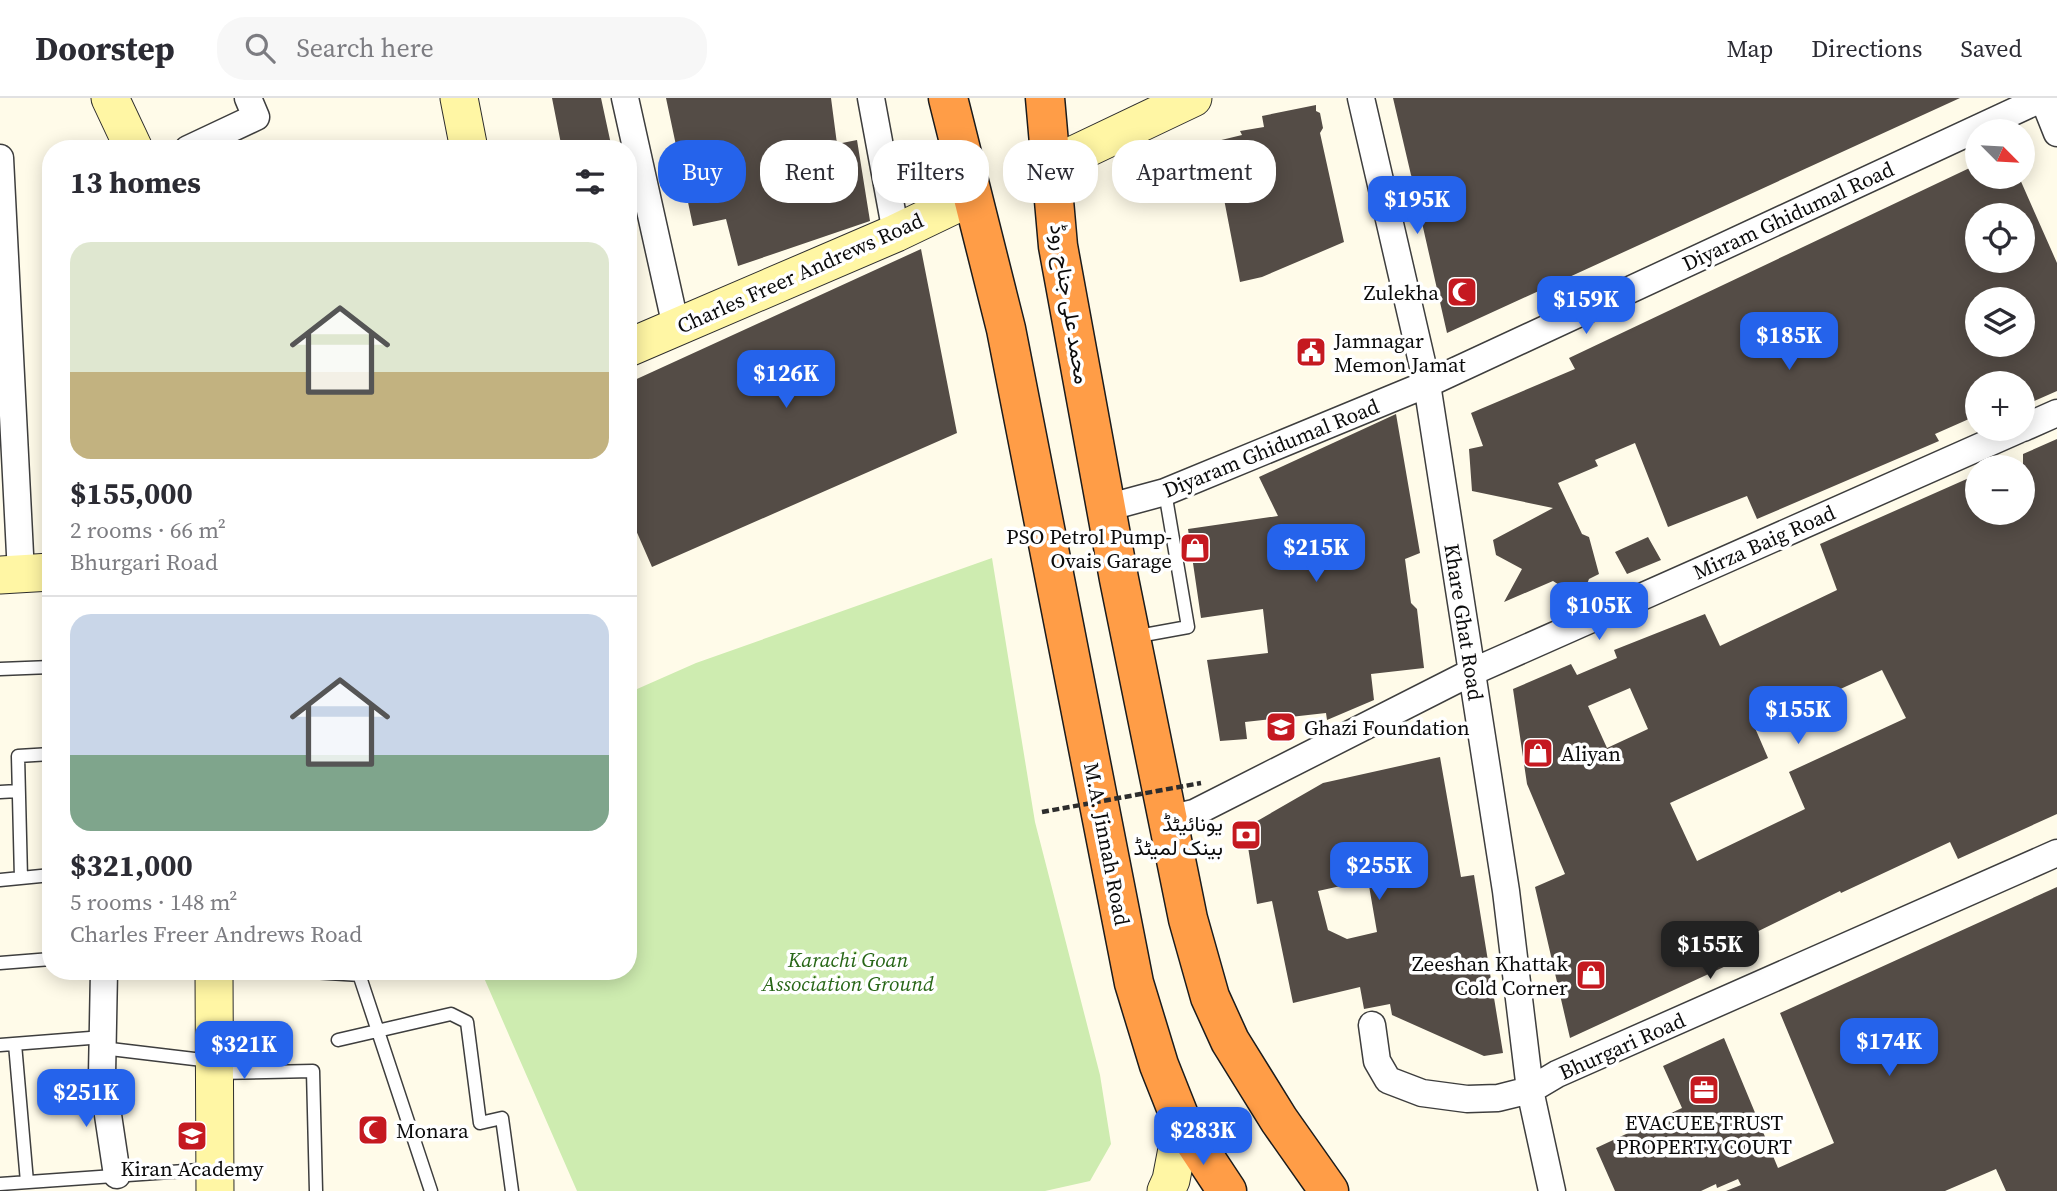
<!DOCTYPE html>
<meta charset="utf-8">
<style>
:root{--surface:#fff;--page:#f7f7f7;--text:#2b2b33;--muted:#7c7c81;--line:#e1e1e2;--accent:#2563eb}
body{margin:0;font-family:"Source Serif 4",Vazirmatn,serif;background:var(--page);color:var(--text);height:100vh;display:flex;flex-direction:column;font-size:26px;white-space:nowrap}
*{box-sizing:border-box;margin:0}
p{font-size:23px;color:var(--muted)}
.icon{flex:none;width:38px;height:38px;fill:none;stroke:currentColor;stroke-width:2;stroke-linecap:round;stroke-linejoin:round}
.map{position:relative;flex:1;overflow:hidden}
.drawer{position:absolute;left:42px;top:42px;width:595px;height:840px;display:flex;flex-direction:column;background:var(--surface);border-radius:28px;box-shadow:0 4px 18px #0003}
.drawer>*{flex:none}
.banner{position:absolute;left:658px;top:42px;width:665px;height:63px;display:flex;gap:14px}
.needle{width:46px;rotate:114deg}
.fabs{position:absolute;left:1965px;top:21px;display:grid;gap:14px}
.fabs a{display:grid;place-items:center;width:70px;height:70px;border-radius:50%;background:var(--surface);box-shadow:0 4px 18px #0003;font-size:35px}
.price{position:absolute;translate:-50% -60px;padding:0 16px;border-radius:14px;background:var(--accent);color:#fff;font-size:23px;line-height:46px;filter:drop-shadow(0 2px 4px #0008)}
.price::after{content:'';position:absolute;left:50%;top:42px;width:21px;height:16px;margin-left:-10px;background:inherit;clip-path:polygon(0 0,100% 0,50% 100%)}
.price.active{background:#222;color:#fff}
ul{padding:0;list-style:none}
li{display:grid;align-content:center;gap:14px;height:371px;padding:0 28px}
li+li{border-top:2px solid var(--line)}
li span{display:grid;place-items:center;height:217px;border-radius:21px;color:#555}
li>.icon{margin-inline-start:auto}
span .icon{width:126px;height:126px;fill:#fffc;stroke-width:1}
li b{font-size:30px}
h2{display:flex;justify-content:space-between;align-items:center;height:84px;padding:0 28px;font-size:30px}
.tag{padding:0 24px;border-radius:28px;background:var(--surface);box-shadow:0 4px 18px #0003;font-size:24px;line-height:63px}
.tag.active{background:var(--accent);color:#fff}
header{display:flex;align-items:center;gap:42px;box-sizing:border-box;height:98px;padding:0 35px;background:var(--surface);border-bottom:2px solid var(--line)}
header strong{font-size:33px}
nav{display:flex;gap:38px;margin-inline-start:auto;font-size:24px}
.search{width:490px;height:63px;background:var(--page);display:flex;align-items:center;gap:18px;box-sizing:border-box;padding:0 24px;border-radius:28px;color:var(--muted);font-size:26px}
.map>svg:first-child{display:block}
.green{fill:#ceecb0}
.building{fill:#544c46;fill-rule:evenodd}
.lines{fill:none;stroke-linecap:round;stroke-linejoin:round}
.lane-casing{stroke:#3e3e3e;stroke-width:15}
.street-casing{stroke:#3e3e3e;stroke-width:29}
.secondary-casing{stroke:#2d2d2d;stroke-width:39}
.highway-casing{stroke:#1c1c1c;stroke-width:41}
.lane{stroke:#fff;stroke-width:12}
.street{stroke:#fff;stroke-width:26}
.secondary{stroke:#fff6a4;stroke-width:37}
.highway{stroke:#ff9d47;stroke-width:38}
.path-bridge{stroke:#2d2d2d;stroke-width:4.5;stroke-dasharray:7 3.5;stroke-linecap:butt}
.labels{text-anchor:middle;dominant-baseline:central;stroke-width:7;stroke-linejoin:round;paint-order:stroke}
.street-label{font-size:21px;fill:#0b0b0b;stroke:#fff}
.poi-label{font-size:21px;fill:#0b0b0b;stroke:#fff;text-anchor:end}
.park-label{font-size:21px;font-style:italic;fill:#276617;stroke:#fff}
</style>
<header>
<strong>Doorstep</strong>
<div class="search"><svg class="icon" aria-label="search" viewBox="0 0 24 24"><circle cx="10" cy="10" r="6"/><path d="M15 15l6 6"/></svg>Search here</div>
<nav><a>Map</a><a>Directions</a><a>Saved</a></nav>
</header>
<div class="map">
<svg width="2057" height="1093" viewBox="0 0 2057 1093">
<rect width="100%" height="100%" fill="#fffbe9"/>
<path class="green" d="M992,460L1035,724L1100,977L1111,1046L1090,1083L1045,1093H577L481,873H628V595L696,565Z"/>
<path class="building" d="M552,0H601L612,51H562Z
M666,0H831L837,46L857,42L870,123L738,168L726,121L693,128Z
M1393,0H1960L1447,235L1420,116L1428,112L1411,77Z
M1316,7V13L1320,15L1323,30L1320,35L1344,144L1262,179L1240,184L1213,44L1242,37L1240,33L1264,29L1262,18Z
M1978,66V79H2019L2057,165V293L2023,308V285H1978V317L1935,336L1939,343L1757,421L1747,398L1668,429L1635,345L1595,362L1598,368L1558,385L1582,436L1589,439L1599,476L1589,481L1581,501L1553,483L1504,504L1522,471L1496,457L1493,442L1553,410L1472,393L1469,351L1483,348L1471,315L1575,271L1569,260ZM1978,117H2023V163H1978ZM1978,201H2023V247H1978Z
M921,151L957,335L652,469L628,414V285Z
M1396,316L1420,455L1405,461L1411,505L1417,511L1424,570L1371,576L1374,602L1327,622L1326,615L1245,624L1247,641L1220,643L1207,562L1268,555L1263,511L1201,520L1188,431L1278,418L1259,379Z
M2057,341V716L1958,761L1950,744L1841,795L1840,793L1734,845L1741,861L1570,940L1535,789L1565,776L1527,686L1513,591L1571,566L1577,577L1617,560L1614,552L1705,516L1720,548L1837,492L1820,446L1978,376V415H2023V356ZM1882,572L1906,620L1789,674L1805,711L1697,763L1670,705L1768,660L1755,630ZM1630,590L1648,631L1607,650L1588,608Z
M1648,439L1661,462L1627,476L1615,454Z
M1440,659L1461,779L1474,777L1503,955L1484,958L1392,917L1390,906L1364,911L1360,889L1293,905L1272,803L1257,806L1245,730L1323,685ZM1368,782L1377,834L1347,841L1328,832L1318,793Z
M2057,789V1093H2006L1996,1071L1945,1093H1726L1741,1087L1738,1081L1717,1090L1716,1086L1701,1093H1615L1596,1050L1682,1010L1663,968L1724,940L1778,1070L1834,1045L1780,915Z"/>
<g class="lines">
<g class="lane-casing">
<path id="lane" d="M1133,539L1188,529L1165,394
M0,571L51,569
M0,694L18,693
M21,780L18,658L51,656
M0,782L51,777
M0,865L51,861
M296,873L360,877
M358,873L431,1093
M338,942L451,916L467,924L480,1025L502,1020L512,1093
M15,946L27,1084
M0,947L103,939
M102,950L211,963
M217,975L313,973L316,1093
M0,1086L213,1071"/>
</g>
<g class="street-casing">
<path id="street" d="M625,0L676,229
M871,0L896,135
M1361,0L1427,286L1506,793L1530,992L1552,1093
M2043,0L2057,35
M188,51L256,19L248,0
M0,60L21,476
M2023,330L2057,315
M1106,410L1165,394L1427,286L2043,0
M1168,721L1194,715L1472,574L2020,331
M104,873L102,977L117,1077
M1372,927L1377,963L1388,982L1422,995L1467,1001L1498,1000L1530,992L1557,976L2057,755"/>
</g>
<g class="secondary-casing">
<path id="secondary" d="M110,0L134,51
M459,0L469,51
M1050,68L1193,0
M628,250L896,135L971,99
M0,477L51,474
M214,873L215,1093
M1166,1093L1171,1082L1182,1025"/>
</g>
<g class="highway-casing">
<path id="highway" d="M948,0L1006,231L1134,885L1159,967L1182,1025L1227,1093
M1045,0L1058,148L1119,481L1188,821L1210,899L1230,943L1279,1022L1329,1093"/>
</g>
<use href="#lane" class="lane"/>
<use href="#street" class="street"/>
<use href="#secondary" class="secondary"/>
<use href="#highway" class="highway"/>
<path class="path-bridge" d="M1042,714L1201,685"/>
</g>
<defs>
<g id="mosque-square" transform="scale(1.575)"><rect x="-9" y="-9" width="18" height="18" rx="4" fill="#c51920" stroke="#fff"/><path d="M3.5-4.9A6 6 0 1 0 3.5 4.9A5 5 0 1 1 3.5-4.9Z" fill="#fff"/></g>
<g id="civic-square" transform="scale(1.575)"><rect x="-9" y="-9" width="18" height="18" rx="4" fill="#c51920" stroke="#fff"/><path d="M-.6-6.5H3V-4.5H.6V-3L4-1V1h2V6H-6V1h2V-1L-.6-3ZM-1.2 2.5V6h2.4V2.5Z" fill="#fff"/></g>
<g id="shop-square" transform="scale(1.575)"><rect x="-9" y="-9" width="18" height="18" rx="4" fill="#c51920" stroke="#fff"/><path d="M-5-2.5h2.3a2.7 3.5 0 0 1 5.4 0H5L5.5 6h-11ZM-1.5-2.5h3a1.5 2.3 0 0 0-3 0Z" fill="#fff"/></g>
<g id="school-square" transform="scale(1.575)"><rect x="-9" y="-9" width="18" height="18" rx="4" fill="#c51920" stroke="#fff"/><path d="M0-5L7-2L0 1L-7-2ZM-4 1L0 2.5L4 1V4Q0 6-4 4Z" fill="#fff"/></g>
<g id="bank-square" transform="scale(1.575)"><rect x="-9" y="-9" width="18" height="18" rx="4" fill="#c51920" stroke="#fff"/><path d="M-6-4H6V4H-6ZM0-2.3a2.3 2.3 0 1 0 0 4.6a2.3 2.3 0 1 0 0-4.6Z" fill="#fff"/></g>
<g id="office-square" transform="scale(1.575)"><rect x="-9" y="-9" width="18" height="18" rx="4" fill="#c51920" stroke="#fff"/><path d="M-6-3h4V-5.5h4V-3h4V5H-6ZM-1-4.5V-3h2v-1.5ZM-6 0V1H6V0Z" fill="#fff"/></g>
</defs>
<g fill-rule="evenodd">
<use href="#mosque-square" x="1462" y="194"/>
<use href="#civic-square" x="1311" y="254"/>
<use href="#shop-square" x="1195" y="450"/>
<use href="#school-square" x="1281" y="629"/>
<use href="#shop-square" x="1538" y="655"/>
<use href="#bank-square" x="1246" y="737"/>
<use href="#shop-square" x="1591" y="877"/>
<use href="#office-square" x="1704" y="992"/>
<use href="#mosque-square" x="373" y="1032"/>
<use href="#school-square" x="192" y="1038"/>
</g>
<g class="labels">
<g class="street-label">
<text transform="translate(1788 118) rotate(-25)">Diyaram Ghidumal Road</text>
<text transform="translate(800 175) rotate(-24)">Charles Freer Andrews Road</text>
<text transform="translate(1070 206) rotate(81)">محمد علی جناح روڈ</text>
<text transform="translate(1271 350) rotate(-22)">Diyaram Ghidumal Road</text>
<text transform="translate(1764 444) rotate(-24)">Mirza Baig Road</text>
<text transform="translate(1464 524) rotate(81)">Khare Ghat Road</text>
<text transform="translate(1107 746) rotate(79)">M.A. Jinnah Road</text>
<text transform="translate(1622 948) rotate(-24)">Bhurgari Road</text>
</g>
<g class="poi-label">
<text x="1439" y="194">Zulekha</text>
<text x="1334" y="242" text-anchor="start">Jamnagar<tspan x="1334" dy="24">Memon Jamat</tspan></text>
<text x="1172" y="438">PSO Petrol Pump-<tspan x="1172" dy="24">Ovais Garage</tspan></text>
<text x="1304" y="629" text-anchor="start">Ghazi Foundation</text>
<text x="1561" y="655" text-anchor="start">Aliyan</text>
<text x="1223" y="725">یونائیٹڈ<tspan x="1223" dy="24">بینک لمیٹڈ</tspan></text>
<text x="1568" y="865">Zeeshan Khattak<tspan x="1568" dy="24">Cold Corner</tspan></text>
<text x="1704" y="1024" text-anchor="middle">EVACUEE TRUST<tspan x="1704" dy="24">PROPERTY COURT</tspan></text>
<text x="396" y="1032" text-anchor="start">Monara</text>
<text x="192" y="1070" text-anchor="middle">Kiran Academy</text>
</g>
<g class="park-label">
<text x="848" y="861">Karachi Goan<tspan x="848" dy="24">Association Ground</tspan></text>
</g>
</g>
</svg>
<div class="fabs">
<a><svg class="needle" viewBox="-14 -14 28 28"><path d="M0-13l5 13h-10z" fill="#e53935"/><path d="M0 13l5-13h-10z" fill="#7c7c81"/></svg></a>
<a><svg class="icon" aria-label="locate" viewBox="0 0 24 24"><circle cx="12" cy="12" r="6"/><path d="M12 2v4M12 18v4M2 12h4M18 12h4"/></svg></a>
<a><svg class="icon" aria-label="layers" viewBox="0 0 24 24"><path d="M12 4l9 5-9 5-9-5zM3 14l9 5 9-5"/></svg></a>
<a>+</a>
<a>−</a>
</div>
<b class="price" style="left:1417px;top:138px">$195K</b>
<b class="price" style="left:1586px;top:238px">$159K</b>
<b class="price" style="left:1789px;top:274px">$185K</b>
<b class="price" style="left:786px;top:312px">$126K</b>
<b class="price" style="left:1316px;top:486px">$215K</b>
<b class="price" style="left:1599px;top:544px">$105K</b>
<b class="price" style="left:1798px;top:648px">$155K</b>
<b class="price" style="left:1379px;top:804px">$255K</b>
<b class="price active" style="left:1710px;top:883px">$155K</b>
<b class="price" style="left:1889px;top:980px">$174K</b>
<b class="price" style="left:244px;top:983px">$321K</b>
<b class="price" style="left:86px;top:1031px">$251K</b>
<b class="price" style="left:1203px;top:1069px">$283K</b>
<div class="banner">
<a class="tag active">Buy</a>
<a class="tag">Rent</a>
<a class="tag">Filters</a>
<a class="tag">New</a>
<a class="tag">Apartment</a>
</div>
<section class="drawer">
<h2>13 homes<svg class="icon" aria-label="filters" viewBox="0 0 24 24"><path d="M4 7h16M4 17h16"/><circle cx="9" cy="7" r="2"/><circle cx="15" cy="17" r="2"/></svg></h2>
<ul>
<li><span style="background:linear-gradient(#dfe7d0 60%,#c2b280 0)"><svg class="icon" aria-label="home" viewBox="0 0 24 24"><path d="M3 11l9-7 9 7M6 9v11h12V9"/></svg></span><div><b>$155,000</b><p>2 rooms · 66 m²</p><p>Bhurgari Road</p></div></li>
<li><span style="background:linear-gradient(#c9d6e8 65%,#7fa58c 0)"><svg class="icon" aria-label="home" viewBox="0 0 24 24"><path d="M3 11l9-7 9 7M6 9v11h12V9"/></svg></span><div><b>$321,000</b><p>5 rooms · 148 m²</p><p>Charles Freer Andrews Road</p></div></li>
</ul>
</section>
</div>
